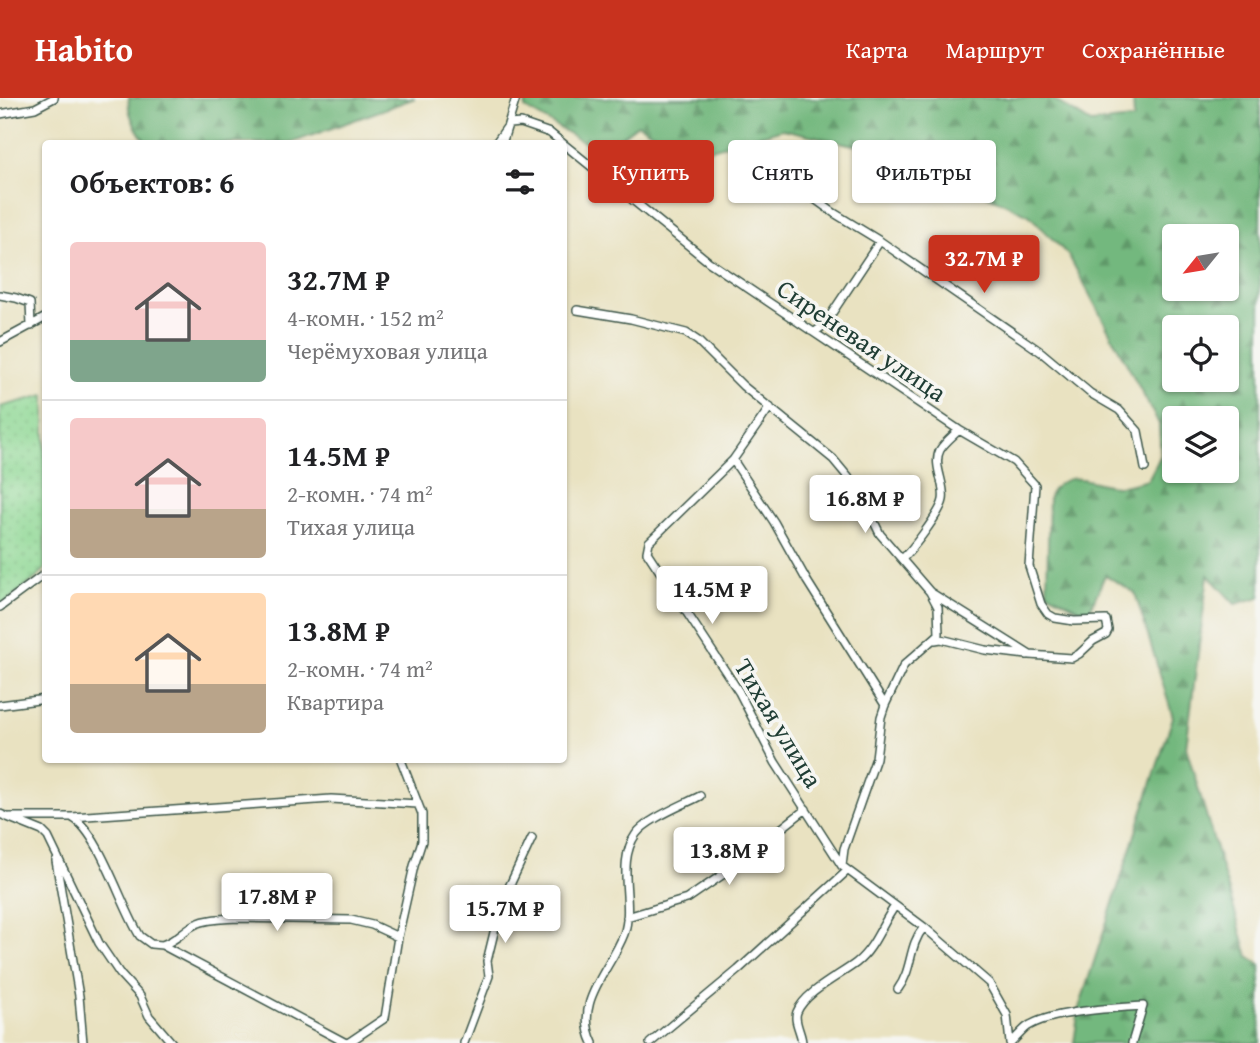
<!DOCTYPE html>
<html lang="ru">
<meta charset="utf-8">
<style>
:root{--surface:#fff;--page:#f6f6f6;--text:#202124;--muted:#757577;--line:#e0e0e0;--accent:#c8321e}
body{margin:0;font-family:"Gentium Book Plus",serif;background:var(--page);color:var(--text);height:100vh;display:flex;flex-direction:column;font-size:26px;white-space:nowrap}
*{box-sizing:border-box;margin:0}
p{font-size:23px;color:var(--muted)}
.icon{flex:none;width:38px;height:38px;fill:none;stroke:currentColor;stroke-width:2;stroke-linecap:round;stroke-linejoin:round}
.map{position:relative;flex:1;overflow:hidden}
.side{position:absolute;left:42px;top:42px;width:525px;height:623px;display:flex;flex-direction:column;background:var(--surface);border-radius:7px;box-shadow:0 2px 5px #0004}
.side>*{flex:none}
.banner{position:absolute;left:588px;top:42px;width:567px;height:63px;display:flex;gap:14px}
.needle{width:46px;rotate:240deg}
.controls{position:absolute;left:1162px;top:126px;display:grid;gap:14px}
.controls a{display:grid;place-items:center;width:77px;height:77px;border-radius:7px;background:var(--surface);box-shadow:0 2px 5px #0004;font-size:35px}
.price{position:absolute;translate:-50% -60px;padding:0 16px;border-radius:7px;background:#fff;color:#222;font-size:23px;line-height:46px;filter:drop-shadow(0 2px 4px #0008)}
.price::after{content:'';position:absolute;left:50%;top:42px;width:21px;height:16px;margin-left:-10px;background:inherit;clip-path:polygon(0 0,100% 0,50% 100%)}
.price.active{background:var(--accent);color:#fff}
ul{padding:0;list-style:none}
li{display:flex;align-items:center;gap:21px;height:175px;padding:0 28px}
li+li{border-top:2px solid var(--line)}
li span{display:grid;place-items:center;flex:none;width:196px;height:140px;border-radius:7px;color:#555}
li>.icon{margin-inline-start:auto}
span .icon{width:84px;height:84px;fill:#fffc;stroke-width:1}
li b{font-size:30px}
h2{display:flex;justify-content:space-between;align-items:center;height:84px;padding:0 28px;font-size:30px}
.chip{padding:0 24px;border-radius:7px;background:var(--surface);box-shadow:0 2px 5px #0004;font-size:24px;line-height:63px}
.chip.active{background:var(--accent);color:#fff}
header{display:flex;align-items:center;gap:42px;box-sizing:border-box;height:98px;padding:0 35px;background:var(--accent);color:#fff}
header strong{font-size:33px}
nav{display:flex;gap:38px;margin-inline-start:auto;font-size:24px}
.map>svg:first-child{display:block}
.forest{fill:url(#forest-firs);stroke:#497a59;stroke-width:2;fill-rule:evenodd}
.park{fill:url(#park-dots);stroke:#578a64;stroke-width:2}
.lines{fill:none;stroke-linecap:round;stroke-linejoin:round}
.street-casing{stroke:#3d5649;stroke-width:10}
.street{stroke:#fff;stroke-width:7}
.labels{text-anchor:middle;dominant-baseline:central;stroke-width:7;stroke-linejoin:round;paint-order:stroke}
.street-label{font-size:26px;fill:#1f3d34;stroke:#f6f6f2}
</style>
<header>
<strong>Habito</strong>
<nav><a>Карта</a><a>Маршрут</a><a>Сохранённые</a></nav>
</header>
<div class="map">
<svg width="1260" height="945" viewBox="0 0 1260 945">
<defs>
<pattern id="forest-firs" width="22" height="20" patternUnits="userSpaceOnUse" patternTransform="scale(1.75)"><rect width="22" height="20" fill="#73b87e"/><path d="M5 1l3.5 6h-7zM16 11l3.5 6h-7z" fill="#5e9768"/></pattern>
<pattern id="park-dots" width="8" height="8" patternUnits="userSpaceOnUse" patternTransform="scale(1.75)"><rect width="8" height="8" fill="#8fd894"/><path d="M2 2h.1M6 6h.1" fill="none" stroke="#7bba80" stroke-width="1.8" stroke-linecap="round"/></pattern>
</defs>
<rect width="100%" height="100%" fill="#f6f6f2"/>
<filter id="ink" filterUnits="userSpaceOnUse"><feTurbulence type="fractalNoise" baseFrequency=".0143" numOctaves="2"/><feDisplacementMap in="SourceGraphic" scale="14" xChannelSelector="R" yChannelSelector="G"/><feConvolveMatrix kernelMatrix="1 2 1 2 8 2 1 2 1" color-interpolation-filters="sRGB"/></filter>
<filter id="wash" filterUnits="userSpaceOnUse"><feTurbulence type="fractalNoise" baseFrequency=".00686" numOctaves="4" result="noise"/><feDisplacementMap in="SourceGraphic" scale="28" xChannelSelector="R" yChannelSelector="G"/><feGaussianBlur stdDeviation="1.57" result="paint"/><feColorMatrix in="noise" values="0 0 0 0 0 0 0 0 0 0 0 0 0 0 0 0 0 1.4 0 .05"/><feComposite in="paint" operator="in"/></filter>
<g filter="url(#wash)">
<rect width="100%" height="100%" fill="#e9e2c1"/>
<path class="forest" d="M129,0H415L291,45L148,46C138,35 126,15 129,0Z
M527,0H1051L1091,25L1134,21L1133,0H1260V499L1235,506L1208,477L1186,649L1248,858L1260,866V945H1074L1079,910L1173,619L1135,495L1105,477L1088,516L1047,494L1049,398C1068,365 1092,389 1120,388C1129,388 1139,384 1148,382L1161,357L1159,326L1069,158L1029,117L910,60L783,31L690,57L638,26L601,54L525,10ZM1174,138H1227V191H1174ZM1174,229H1227V282H1174ZM1174,320H1227V373H1174Z"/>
<path class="park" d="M45,297V471L35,481L0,508V309Z"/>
</g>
<g filter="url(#ink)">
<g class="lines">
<g class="street-casing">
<path id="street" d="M0,16L35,10L54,0
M495,46L509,26L521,25L550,35L709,164L959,332L1014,364L1035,387L1029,468L1041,506L1048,516L1055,520L1074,523L1106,522L1108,532L1106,536L1093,543L1079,556L1072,560L1030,557L930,494
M502,46L516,0
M766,66L834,115L880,143L1041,254L1090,295L1119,312L1138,333L1145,370
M0,197L16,200L30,205L31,228
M577,212L631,221L686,235L698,243L743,288L833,361L858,391L880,436L930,494L938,509L939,536L904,567L885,607L881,619L876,660L844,751L842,767
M811,233L815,234L824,227L880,143
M0,244L46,219
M770,309L733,362L649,444L647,454L739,594L775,664L842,768L924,829L989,885L1007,917L1010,945
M733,362L774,424L807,483L885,607
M902,461C912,452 941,414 943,402C946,386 932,367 940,352C944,345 953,338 959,332
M0,509L46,475
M935,542L941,541L985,552L1027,557
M0,607L46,601
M0,716L42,733L48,739L99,845L120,876L140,898L149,918L172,945
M10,719H72L331,701L418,706
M73,720C99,734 122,810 140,838L151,846L162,847L346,945
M56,763L79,898L83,945
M627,819L687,801L725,775L806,711
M162,847C178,842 183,832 196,826C209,820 224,821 237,820L351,822L372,827L398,839
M898,891C913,871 908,848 924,829
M348,945L385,920L398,839L414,768L422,743V716L401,662
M464,945L489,878L487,863L501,806L532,740
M593,945C573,904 610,873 624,836C635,805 615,766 636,736C647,721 683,707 700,698
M650,945L738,872L847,773
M802,945C802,935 793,923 797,914C805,894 839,878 856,865C875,850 881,827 895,808
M1011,945C1016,940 1022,933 1027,929C1050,913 1114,910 1143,908L1132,945"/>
</g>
<use href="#street" class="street"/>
</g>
</g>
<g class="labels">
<g class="street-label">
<text transform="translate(862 242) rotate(34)">Сиреневая улица</text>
<text transform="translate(779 625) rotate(59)">Тихая улица</text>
</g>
</g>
</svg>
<div class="controls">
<a><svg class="needle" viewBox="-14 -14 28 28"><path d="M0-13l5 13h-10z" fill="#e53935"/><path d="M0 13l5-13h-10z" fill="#757577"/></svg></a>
<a><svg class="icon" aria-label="locate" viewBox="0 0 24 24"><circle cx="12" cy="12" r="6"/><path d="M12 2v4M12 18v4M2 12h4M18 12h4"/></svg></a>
<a><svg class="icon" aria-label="layers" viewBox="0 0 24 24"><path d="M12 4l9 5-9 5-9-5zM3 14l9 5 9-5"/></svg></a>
</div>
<b class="price active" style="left:984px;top:197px">32.7M ₽</b>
<b class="price" style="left:865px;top:437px">16.8M ₽</b>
<b class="price" style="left:712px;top:528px">14.5M ₽</b>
<b class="price" style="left:729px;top:789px">13.8M ₽</b>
<b class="price" style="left:277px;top:835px">17.8M ₽</b>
<b class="price" style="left:505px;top:847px">15.7M ₽</b>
<div class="banner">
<a class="chip active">Купить</a>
<a class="chip">Снять</a>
<a class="chip">Фильтры</a>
</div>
<section class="side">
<h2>Объектов: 6<svg class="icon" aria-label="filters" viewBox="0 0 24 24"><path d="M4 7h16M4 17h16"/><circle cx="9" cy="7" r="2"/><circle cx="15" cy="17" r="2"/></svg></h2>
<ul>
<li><span style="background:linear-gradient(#f6c9c9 70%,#7fa58c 0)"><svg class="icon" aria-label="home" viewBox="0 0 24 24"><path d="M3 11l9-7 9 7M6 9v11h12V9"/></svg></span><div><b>32.7M ₽</b><p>4-комн. · 152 m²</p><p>Черёмуховая улица</p></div></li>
<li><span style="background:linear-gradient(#f6c9c9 65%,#b9a48a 0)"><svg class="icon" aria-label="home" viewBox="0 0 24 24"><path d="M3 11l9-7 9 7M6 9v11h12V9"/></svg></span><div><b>14.5M ₽</b><p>2-комн. · 74 m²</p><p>Тихая улица</p></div></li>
<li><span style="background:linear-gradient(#ffd9b3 65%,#b9a48a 0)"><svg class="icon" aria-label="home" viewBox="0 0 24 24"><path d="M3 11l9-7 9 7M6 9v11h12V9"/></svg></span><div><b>13.8M ₽</b><p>2-комн. · 74 m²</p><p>Квартира</p></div></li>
</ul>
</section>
</div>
